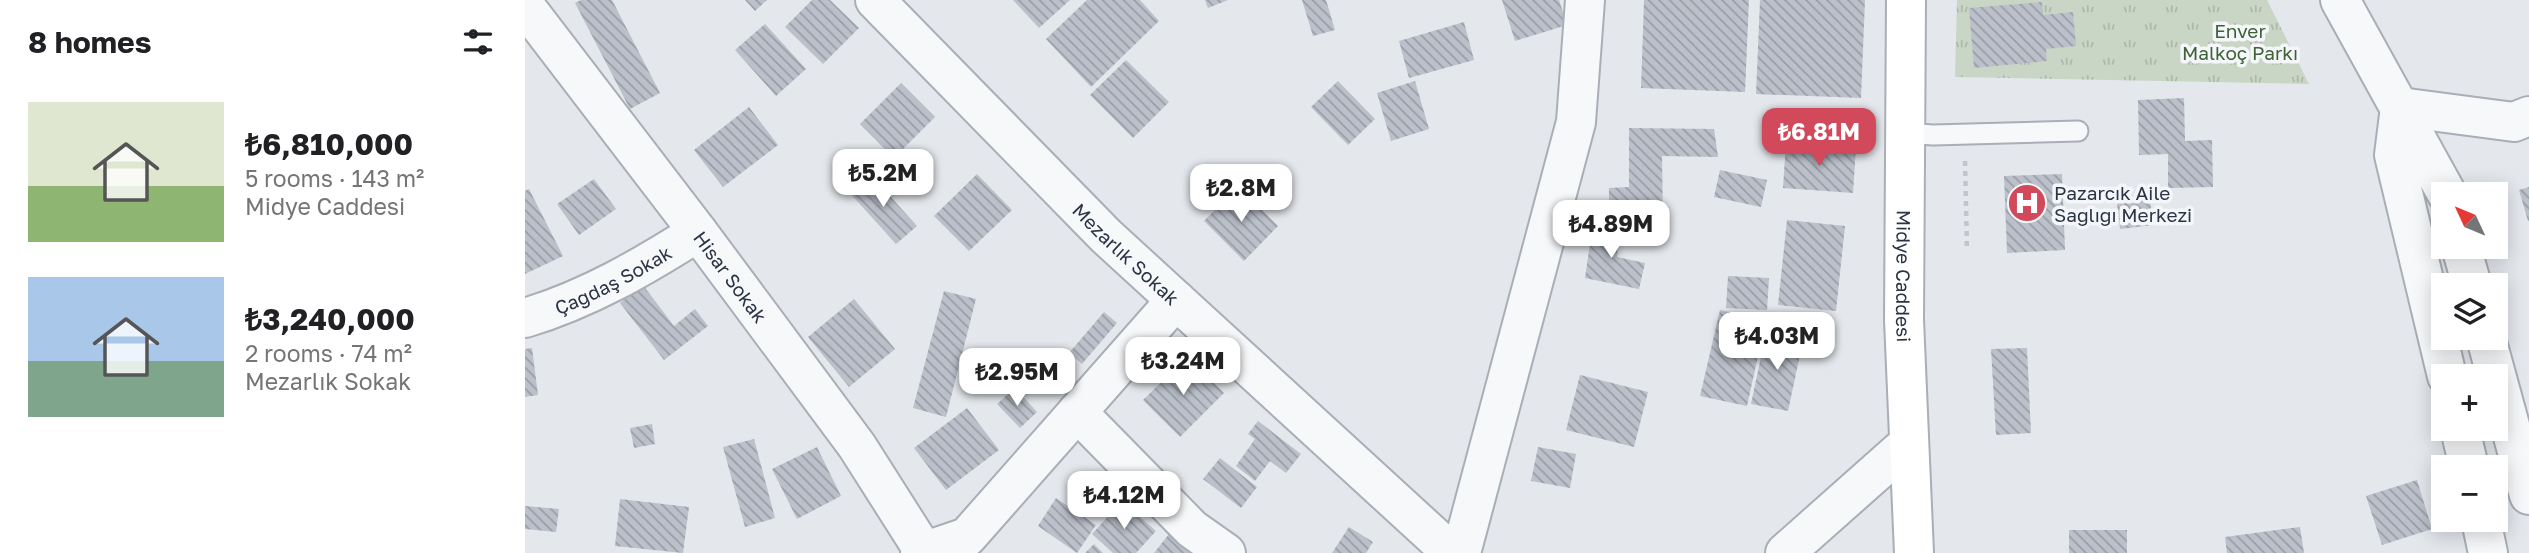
<!DOCTYPE html>
<meta charset="utf-8">
<style>
:root{--surface:#fff;--page:#f2f2f2;--text:#202124;--muted:#757577;--accent:#d1495b}
body{margin:0;font-family:"Golos Text",sans-serif;background:var(--page);color:var(--text);height:100vh;display:flex;flex-direction:column;font-size:26px;white-space:nowrap}
*{box-sizing:border-box;margin:0}
p{font-size:23px;color:var(--muted)}
.icon{flex:none;width:38px;height:38px;fill:none;stroke:currentColor;stroke-width:2;stroke-linecap:round;stroke-linejoin:round}
.map{position:relative;flex:1;overflow:hidden}
.drawer{display:flex;flex-direction:column;background:var(--surface);width:525px}
.drawer>*{flex:none}
.needle{width:46px;rotate:314deg}
.tools{position:absolute;left:1906px;top:182px;display:grid;gap:14px}
.tools a{display:grid;place-items:center;width:77px;height:77px;border-radius:0px;background:var(--surface);box-shadow:0 4px 18px #0003;font-size:35px}
.price{position:absolute;translate:-50% -60px;padding:0 16px;border-radius:14px;background:#fff;color:#222;font-size:23px;line-height:46px;filter:drop-shadow(0 2px 4px #0008)}
.price::after{content:'';position:absolute;left:50%;top:42px;width:21px;height:16px;margin-left:-10px;background:inherit;clip-path:polygon(0 0,100% 0,50% 100%)}
.price.active{background:var(--accent);color:#fff}
ul{padding:0;list-style:none}
li{display:flex;align-items:center;gap:21px;height:175px;padding:0 28px}
li span{display:grid;place-items:center;flex:none;width:196px;height:140px;border-radius:0px;color:#555}
li>.icon{margin-inline-start:auto}
span .icon{width:84px;height:84px;fill:#fffc;stroke-width:1}
li b{font-size:30px}
h2{display:flex;justify-content:space-between;align-items:center;height:84px;padding:0 28px;font-size:30px}
main{display:flex;flex:1;min-height:0}
.map>svg:first-child{display:block}
.park{fill:url(#park-tufts)}
.building{fill:url(#building-back-hatch)}
.lines{fill:none;stroke-linecap:round;stroke-linejoin:round}
.service-casing{stroke:#a9aeb7;stroke-width:23}
.minor-casing{stroke:#a9aeb7;stroke-width:42}
.tertiary-casing{stroke:#a9aeb7;stroke-width:42}
.secondary-casing{stroke:#a9aeb7;stroke-width:42}
.path{stroke:#c2c5cb;stroke-width:4.5;stroke-dasharray:5 5;stroke-linecap:butt}
.service{stroke:#f7f8fa;stroke-width:19}
.minor{stroke:#f7f8fa;stroke-width:38}
.tertiary{stroke:#f7f8fa;stroke-width:38}
.secondary{stroke:#fff;stroke-width:38}
.labels{text-anchor:middle;dominant-baseline:central;stroke-width:7;stroke-linejoin:round;paint-order:stroke}
.park-label{font-size:19px;fill:#3f6138;stroke:#f4f6f9}
.poi-label{font-size:19px;fill:#2b3445;stroke:#f4f6f9;text-anchor:start}
.street-label{font-size:19px;fill:#2b3445;stroke:#f4f6f9}
</style>
<main>
<section class="drawer">
<h2>8 homes<svg class="icon" aria-label="filters" viewBox="0 0 24 24"><path d="M4 7h16M4 17h16"/><circle cx="9" cy="7" r="2"/><circle cx="15" cy="17" r="2"/></svg></h2>
<ul>
<li><span style="background:linear-gradient(#dfe7d0 60%,#8fb573 0)"><svg class="icon" aria-label="home" viewBox="0 0 24 24"><path d="M3 11l9-7 9 7M6 9v11h12V9"/></svg></span><div><b>₺6,810,000</b><p>5 rooms · 143 m²</p><p>Midye Caddesi</p></div></li>
<li><span style="background:linear-gradient(#a9c7e8 60%,#7fa58c 0)"><svg class="icon" aria-label="home" viewBox="0 0 24 24"><path d="M3 11l9-7 9 7M6 9v11h12V9"/></svg></span><div><b>₺3,240,000</b><p>2 rooms · 74 m²</p><p>Mezarlık Sokak</p></div></li>
</ul>
</section>
<div class="map">
<svg width="2004" height="553" viewBox="0 0 2004 553">
<defs>
<pattern id="park-tufts" width="24" height="20" patternUnits="userSpaceOnUse" patternTransform="scale(1.75)"><rect width="24" height="20" fill="#c9d6c5"/><path d="M3 7l-1-3M5 7V3M7 7l1-3M15 17l-1-3M17 17v-4M19 17l1-3" fill="none" stroke="#adb8ab"/></pattern>
<pattern id="building-back-hatch" width="6" height="6" patternUnits="userSpaceOnUse" patternTransform="scale(1.75)"><rect width="6" height="6" fill="#bbc0ca"/><path d="M-1 5l2 2M0 0l6 6M5-1l2 2" fill="none" stroke="#989da6"/></pattern>
</defs>
<rect width="100%" height="100%" fill="#e4e7ec"/>
<path class="park" d="M1432,0H1742L1784,84L1430,77Z"/>
<path class="building" d="M56,0H87L135,93L105,109L50,3Z
M220,0H242L230,11Z
M287,0H305L334,28L298,64L260,27Z
M488,0H545L514,28Z
M562,0H615L634,21L566,87L521,39Z
M680,0H703L683,8Z
M777,0H801L810,30L788,36Z
M977,0H1034L1042,25L990,41Z
M1119,0H1224L1220,92L1116,88Z
M1235,0H1340L1336,98L1231,94Z
M1517,2L1518,15L1548,12L1551,46L1521,49L1522,61L1449,68L1444,8Z
M939,22L949,60L884,78L874,41Z
M240,24L281,69L251,96L210,50Z
M601,60L644,102L608,138L565,95Z
M813,81L850,119L823,145L786,107Z
M890,81L904,129L866,141L852,93Z
M376,83L410,117L369,158L335,124Z
M1659,98L1660,141L1687,140L1688,187L1643,188V154L1614,155L1613,100Z
M224,107L253,145L198,187L169,150Z
M1104,128L1189,129L1193,157L1137,156L1138,220L1084,221V188L1104,187Z
M1261,142L1331,147L1328,193L1258,188Z
M1195,170L1242,180L1236,207L1189,197Z
M344,173L392,226L371,244L324,192Z
M452,174L487,210L444,251L409,216Z
M1537,174L1540,250L1482,253L1479,176Z
M69,179L91,209L54,235L32,204Z
M713,186L753,226L719,261L679,221Z
M2004,187V221H2003L1994,190Z
M4,189L38,256L0,274V191Z
M1625,199L1628,225L1595,229L1592,203Z
M1262,220L1320,226L1311,311L1253,305Z
M1068,223L1095,228L1092,257L1120,263L1114,289L1060,278Z
M1203,276L1244,278L1242,310L1201,308Z
M118,285L149,326L170,309L183,326L139,360L95,303Z
M419,291L451,299L421,417L388,408Z
M329,299L370,349L324,387L283,337Z
M1195,310L1241,320L1222,406L1175,396Z
M579,312L592,323L557,364L544,353Z
M1241,333L1278,341L1263,411L1226,404Z
M7,348L13,395L0,397V349Z
M1502,348L1506,433L1471,435L1466,349Z
M662,357L699,393L655,437L618,400Z
M1055,375L1123,392L1109,447L1041,430Z
M490,388L512,412L495,428L472,404Z
M442,408L474,450L421,490L389,448Z
M733,421L776,454L761,473L745,461L730,481L711,466L730,439L723,434Z
M127,424L130,444L109,448L105,428Z
M229,439L250,518L220,527L198,447Z
M292,447L316,496L272,519L247,469Z
M1013,447L1051,454L1045,488L1006,481Z
M695,458L732,487L716,508L678,479Z
M1892,480L1907,529L1857,545L1841,496Z
M531,498L571,525L552,553L513,526Z
M95,499L164,507L158,553L90,546Z
M597,501L631,531L611,553H588L567,534Z
M0,506L34,509L31,532L0,529Z
M824,527L848,542L841,553H807Z
M1775,527L1779,553H1702L1700,537Z
M648,529L678,553H629Z
M1544,530H1602V553H1544Z
M569,544L578,553H560Z"/>
<g class="lines">
<g class="service-casing">
<path id="service" d="M1380,133L1408,135L1553,131"/>
</g>
<g class="minor-casing">
<g id="minor">
<path id="s1" d="M350,0L581,236L927,553"/>
<path id="s2" d="M0,6L173,232L332,446L400,553"/>
<path d="M1875,107L1989,122L2004,116"/>
<path id="s3" d="M0,318C63,299 118,267 173,232"/>
<path d="M552,412L667,529L701,553"/>
<path d="M936,553L1051,122L1060,0"/>
<path d="M1260,553L1384,443"/>
</g>
</g>
<g class="tertiary-casing">
<path id="tertiary" d="M1815,0L1922,194
M1875,107L1869,155L1922,376
M1936,247L1947,285
M1961,338L2004,495
M1935,429L1944,467
M1956,520L1963,553
M395,553L442,537L651,300"/>
</g>
<g class="secondary-casing">
<g id="secondary">
<path id="s4" d="M1381,0L1379,320L1389,553"/>
</g>
</g>
<path class="path" d="M1440,161L1442,251"/>
<use href="#service" class="service"/>
<use href="#minor" class="minor"/>
<use href="#tertiary" class="tertiary"/>
<use href="#secondary" class="secondary"/>
</g>
<defs>
<g id="hospital-disc" transform="scale(2.0125)"><circle r="9.5" fill="#d1495b" stroke="#f4f6f9"/><path d="M-5-5h3v3.5h4V-5h3V5h-3V1.5h-4V5h-3Z" fill="#fff"/></g>
</defs>
<g fill-rule="evenodd">
<use href="#hospital-disc" x="1502" y="203"/>
</g>
<g class="labels">
<g class="park-label">
<text x="1715" y="30">Enver<tspan x="1715" dy="22">Malkoç Parkı</tspan></text>
</g>
<g class="poi-label">
<text x="1529" y="192">Pazarcık Aile<tspan x="1529" dy="22">Sağlığı Merkezi</tspan></text>
</g>
<g class="street-label">
<text stroke="none"><textPath href="#s1" startOffset="357">Mezarlık Sokak</textPath></text>
<text stroke="none"><textPath href="#s2" startOffset="340">Hisar Sokak</textPath></text>
<text stroke="none"><textPath href="#s4" startOffset="276">Midye Caddesi</textPath></text>
<text stroke="none"><textPath href="#s3" startOffset="96">Çağdaş Sokak</textPath></text>
</g>
</g>
</svg>
<div class="tools">
<a><svg class="needle" viewBox="-14 -14 28 28"><path d="M0-13l5 13h-10z" fill="#e53935"/><path d="M0 13l5-13h-10z" fill="#757577"/></svg></a>
<a><svg class="icon" aria-label="layers" viewBox="0 0 24 24"><path d="M12 4l9 5-9 5-9-5zM3 14l9 5 9-5"/></svg></a>
<a>+</a>
<a>−</a>
</div>
<b class="price active" style="left:1294px;top:168px">₺6.81M</b>
<b class="price" style="left:358px;top:209px">₺5.2M</b>
<b class="price" style="left:716px;top:224px">₺2.8M</b>
<b class="price" style="left:1086px;top:260px">₺4.89M</b>
<b class="price" style="left:1252px;top:372px">₺4.03M</b>
<b class="price" style="left:658px;top:397px">₺3.24M</b>
<b class="price" style="left:492px;top:408px">₺2.95M</b>
<b class="price" style="left:599px;top:531px">₺4.12M</b>
</div>
</main>
